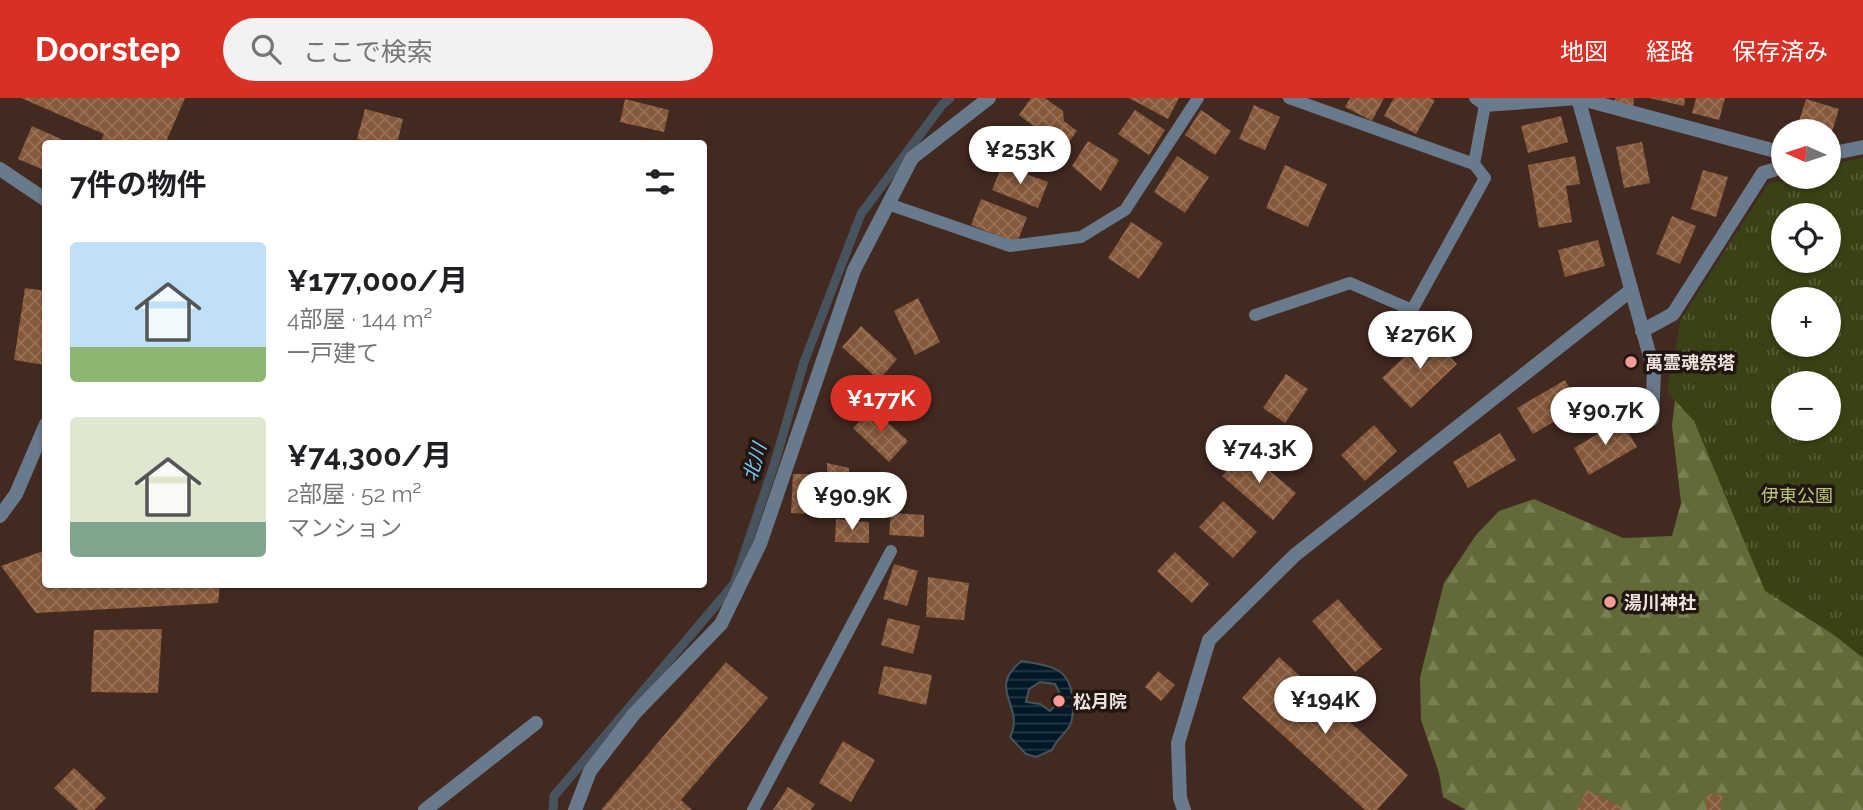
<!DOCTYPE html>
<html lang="ja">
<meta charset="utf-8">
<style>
:root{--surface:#fff;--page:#f2f2f2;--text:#202124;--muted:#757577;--accent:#d93025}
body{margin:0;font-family:Raleway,"Noto Sans JP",sans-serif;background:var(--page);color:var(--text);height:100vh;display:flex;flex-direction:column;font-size:26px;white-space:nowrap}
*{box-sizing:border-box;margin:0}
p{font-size:23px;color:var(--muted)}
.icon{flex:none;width:38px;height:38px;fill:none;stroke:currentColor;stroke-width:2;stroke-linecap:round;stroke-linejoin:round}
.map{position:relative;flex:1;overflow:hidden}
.details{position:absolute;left:42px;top:42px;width:665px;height:448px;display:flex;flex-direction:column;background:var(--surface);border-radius:7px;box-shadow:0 2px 5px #0004}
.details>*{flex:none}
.needle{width:46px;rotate:273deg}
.fabs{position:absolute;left:1771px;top:21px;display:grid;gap:14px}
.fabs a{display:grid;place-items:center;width:70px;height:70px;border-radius:50%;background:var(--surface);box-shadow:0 2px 5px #0004;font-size:35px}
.price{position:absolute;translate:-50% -60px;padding:0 16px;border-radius:24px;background:#fff;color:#222;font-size:23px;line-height:46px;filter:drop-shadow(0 2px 4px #0008)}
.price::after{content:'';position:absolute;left:50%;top:42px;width:21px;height:16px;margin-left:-10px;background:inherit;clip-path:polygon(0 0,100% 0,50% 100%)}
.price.active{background:var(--accent);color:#fff}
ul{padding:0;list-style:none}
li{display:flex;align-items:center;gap:21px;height:175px;padding:0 28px}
li span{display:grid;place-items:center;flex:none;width:196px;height:140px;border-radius:7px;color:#555}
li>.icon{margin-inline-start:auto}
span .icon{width:84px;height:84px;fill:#fffc;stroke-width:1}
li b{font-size:30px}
h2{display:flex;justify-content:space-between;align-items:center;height:84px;padding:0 28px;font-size:30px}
header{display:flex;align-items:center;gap:42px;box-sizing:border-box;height:98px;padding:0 35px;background:var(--accent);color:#fff}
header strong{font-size:33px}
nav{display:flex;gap:38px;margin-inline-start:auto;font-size:24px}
.search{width:490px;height:63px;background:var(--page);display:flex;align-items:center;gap:18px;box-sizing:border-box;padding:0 24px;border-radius:38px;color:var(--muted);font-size:26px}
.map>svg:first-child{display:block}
.forest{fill:url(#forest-firs);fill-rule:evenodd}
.park{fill:url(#park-tufts);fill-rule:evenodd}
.water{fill:url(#water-rules);stroke:#48545d;stroke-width:2;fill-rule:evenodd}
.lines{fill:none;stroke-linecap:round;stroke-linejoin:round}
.stream{stroke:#48545d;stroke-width:9}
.building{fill:url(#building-cross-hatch)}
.lane{stroke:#697a8c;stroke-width:12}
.street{stroke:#697a8c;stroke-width:14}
.poi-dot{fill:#f59b98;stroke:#211612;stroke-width:2.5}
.labels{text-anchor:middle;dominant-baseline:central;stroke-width:7;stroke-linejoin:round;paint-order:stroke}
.poi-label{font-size:18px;font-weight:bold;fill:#f1e1db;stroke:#211612;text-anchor:start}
.park-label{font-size:18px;fill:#b9c979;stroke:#211612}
.water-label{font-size:19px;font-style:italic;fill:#78cbfa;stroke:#211612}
</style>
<header>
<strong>Doorstep</strong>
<div class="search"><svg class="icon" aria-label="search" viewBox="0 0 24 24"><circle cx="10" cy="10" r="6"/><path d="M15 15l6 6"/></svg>ここで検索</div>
<nav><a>地図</a><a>経路</a><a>保存済み</a></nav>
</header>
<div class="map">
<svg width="1863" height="712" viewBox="0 0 1863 712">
<defs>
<pattern id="forest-firs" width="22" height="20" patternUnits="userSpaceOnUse" patternTransform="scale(1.75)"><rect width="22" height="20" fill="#626b38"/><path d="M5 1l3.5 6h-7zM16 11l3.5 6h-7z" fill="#798054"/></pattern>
<pattern id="park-tufts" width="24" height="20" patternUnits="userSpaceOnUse" patternTransform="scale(1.75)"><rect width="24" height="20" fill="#3a4114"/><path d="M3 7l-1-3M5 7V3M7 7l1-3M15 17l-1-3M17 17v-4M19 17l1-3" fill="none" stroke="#575c36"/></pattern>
<pattern id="water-rules" width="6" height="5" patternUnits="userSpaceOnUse" patternTransform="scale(1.75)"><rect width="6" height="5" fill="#001827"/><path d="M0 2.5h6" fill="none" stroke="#263946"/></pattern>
<pattern id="building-cross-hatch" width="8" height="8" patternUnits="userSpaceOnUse" patternTransform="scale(1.75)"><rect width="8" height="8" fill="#87593b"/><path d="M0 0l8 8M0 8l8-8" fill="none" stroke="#987157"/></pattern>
</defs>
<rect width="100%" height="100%" fill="#422a21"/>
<path class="forest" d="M1829,79V117H1783V247H1829L1863,230V712H1466L1443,699L1439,675L1421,622L1420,579L1444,485L1476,437L1499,413L1534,401L1623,440L1672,438L1681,405L1672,327L1681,255L1745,140ZM1783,285H1829V331H1783Z"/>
<path class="park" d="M1863,60V560L1834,537L1765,493L1694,323L1667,294L1681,221L1768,86L1792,79H1829V67ZM1783,117H1829V163H1783ZM1783,201H1829V247H1783ZM1783,285H1829V331H1783Z"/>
<path class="water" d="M1022,563C1047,568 1068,567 1072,597C1073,606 1074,616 1071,625C1067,635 1056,641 1052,652L1036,659L1026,656L1010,639C1026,608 985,591 1022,563ZM1040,584L1055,586L1060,596L1058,605L1050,613L1040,606L1026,604L1029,591Z"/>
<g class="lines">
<path class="stream" d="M553,712L554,698L734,486L775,364L804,264L861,116L942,7L950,0"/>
</g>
<path class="building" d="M21,0H185L165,46H100L104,36Z
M1031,0H1045L1063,13L1064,23L1077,33L1064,51L1019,17Z
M1129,0H1179L1168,21Z
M1350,0H1384L1372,23L1345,9Z
M1394,0H1430L1435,2L1416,36L1384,18Z
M1615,0H1634L1633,10L1614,7Z
M1649,0H1685L1684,8Z
M1696,0H1725L1719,22L1692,15Z
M625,1L669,12L664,34L620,24Z
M1806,1L1839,11L1829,43V33H1796Z
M1254,7L1280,19L1265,52L1239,41Z
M365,11L403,21L397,46H373L357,41Z
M1135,12L1165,32L1149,57L1118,36Z
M1201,12L1231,33L1215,57L1185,37Z
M1561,18L1568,44L1528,55L1521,28Z
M32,28L72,46H46V73L18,61Z
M1088,43L1119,62L1101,93L1072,68Z
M1642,44L1650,85L1624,90L1616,49Z
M1177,58L1209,79L1185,115L1154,94Z
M1575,58L1580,86L1566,88L1572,124L1539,130L1528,67Z
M1002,67L1048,84L1038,110L992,92Z
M1285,67L1327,86L1308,129L1266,110Z
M1703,72L1728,79L1716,119L1691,111Z
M981,101L1027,119L1017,145L971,127Z
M1672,118L1696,128L1680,166L1656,156Z
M1131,124L1163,145L1139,181L1108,160Z
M1598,142L1605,168L1565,179L1558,152Z
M25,190L46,193L45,267L14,262Z
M918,200L940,244L915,257L894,213Z
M861,228L897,261L879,282L842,249Z
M1428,236L1457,266L1411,310L1382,280Z
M1286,276L1308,291L1285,325L1263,310Z
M1565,282L1580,308L1533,336L1517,310Z
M872,310L908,343L889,364L853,330Z
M1621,322L1637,349L1589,377L1574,350Z
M1374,327L1397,353L1365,383L1341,357Z
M1500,335L1516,362L1468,390L1453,364Z
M1245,352L1296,395L1273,422L1222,378Z
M827,365L849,370V417L827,416Z
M860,374L894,376L893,397L859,395Z
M793,376H814L813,416L791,415Z
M1223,403L1257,434L1233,460L1199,429Z
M891,415L924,417V439L889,437Z
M836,421L869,424V445L835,444Z
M46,452V486H220L218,505L36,515L1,468Z
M1175,454L1209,486L1192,505L1157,473Z
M894,466L918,473L907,508L883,501Z
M928,479L969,485L964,522L926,519Z
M1338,501L1382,551L1355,574L1312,523Z
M888,520L920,528L913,556L881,547Z
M162,531L158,595L91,594L94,532Z
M1279,559L1408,677L1377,712H1365L1242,600Z
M726,564L768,600L681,702L692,712H601Z
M884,568L932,577L926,607L878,596Z
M1158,573L1175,587L1161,603L1145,589Z
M843,643L875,662L851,704L819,685Z
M74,670L106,700L94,712H78L54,690Z
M788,689L815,706L811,712H773Z
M1587,692L1623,710L1622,712H1577Z
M1707,696L1722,697L1721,712H1706Z"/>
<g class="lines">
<path class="lane" d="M1289,0L1474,66L1485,7L1475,0
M888,106L1010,148L1081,139L1125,112L1198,0
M1255,217L1350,185L1412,212L1485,80L1474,66
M753,712L891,453"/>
<path class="street" d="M1578,0L1654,273L1652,321
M1485,7L1578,0L1783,55
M1829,56L1863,49
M0,71L46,102
M1642,233L1673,216L1763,75L1783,69
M0,418L16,396L46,326
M425,712L536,625
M575,712L590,673L634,616L721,526L760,446L854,172L912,60L989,0
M1184,712L1180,700L1178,645L1209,542L1295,457L1630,193"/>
</g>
<g class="poi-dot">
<circle cx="1631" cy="264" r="7"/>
<circle cx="1610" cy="504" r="7"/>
<circle cx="1059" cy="603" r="7"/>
</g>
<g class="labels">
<g class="poi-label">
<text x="1645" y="264">萬霊魂祭塔</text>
<text x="1624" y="504">湯川神社</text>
<text x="1073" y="603">松月院</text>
</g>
<g class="park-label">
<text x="1797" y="397">伊東公園</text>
</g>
<g class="water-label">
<text transform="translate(754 364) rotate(-73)">北川</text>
</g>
</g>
</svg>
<div class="fabs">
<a><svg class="needle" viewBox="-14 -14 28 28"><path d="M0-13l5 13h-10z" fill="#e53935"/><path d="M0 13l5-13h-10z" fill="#757577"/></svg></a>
<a><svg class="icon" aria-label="locate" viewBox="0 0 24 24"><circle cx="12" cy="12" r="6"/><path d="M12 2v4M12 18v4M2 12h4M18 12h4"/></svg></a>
<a>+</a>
<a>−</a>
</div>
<b class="price" style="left:1020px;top:88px">¥253K</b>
<b class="price" style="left:1420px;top:273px">¥276K</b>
<b class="price active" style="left:881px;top:337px">¥177K</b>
<b class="price" style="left:1605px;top:349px">¥90.7K</b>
<b class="price" style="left:1259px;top:387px">¥74.3K</b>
<b class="price" style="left:852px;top:434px">¥90.9K</b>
<b class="price" style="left:1325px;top:638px">¥194K</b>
<section class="details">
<h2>7件の物件<svg class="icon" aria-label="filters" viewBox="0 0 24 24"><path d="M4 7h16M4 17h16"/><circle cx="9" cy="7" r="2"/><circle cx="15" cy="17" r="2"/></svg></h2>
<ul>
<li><span style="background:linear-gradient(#bfe0f5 75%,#8fb573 0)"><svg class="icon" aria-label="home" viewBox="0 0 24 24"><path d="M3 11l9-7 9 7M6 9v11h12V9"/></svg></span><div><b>¥177,000/月</b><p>4部屋 · 144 m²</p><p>一戸建て</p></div></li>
<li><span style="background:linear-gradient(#dfe7d0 75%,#7fa58c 0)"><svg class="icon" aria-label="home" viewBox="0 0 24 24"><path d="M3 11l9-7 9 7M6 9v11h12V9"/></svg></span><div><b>¥74,300/月</b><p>2部屋 · 52 m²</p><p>マンション</p></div></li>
</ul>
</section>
</div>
